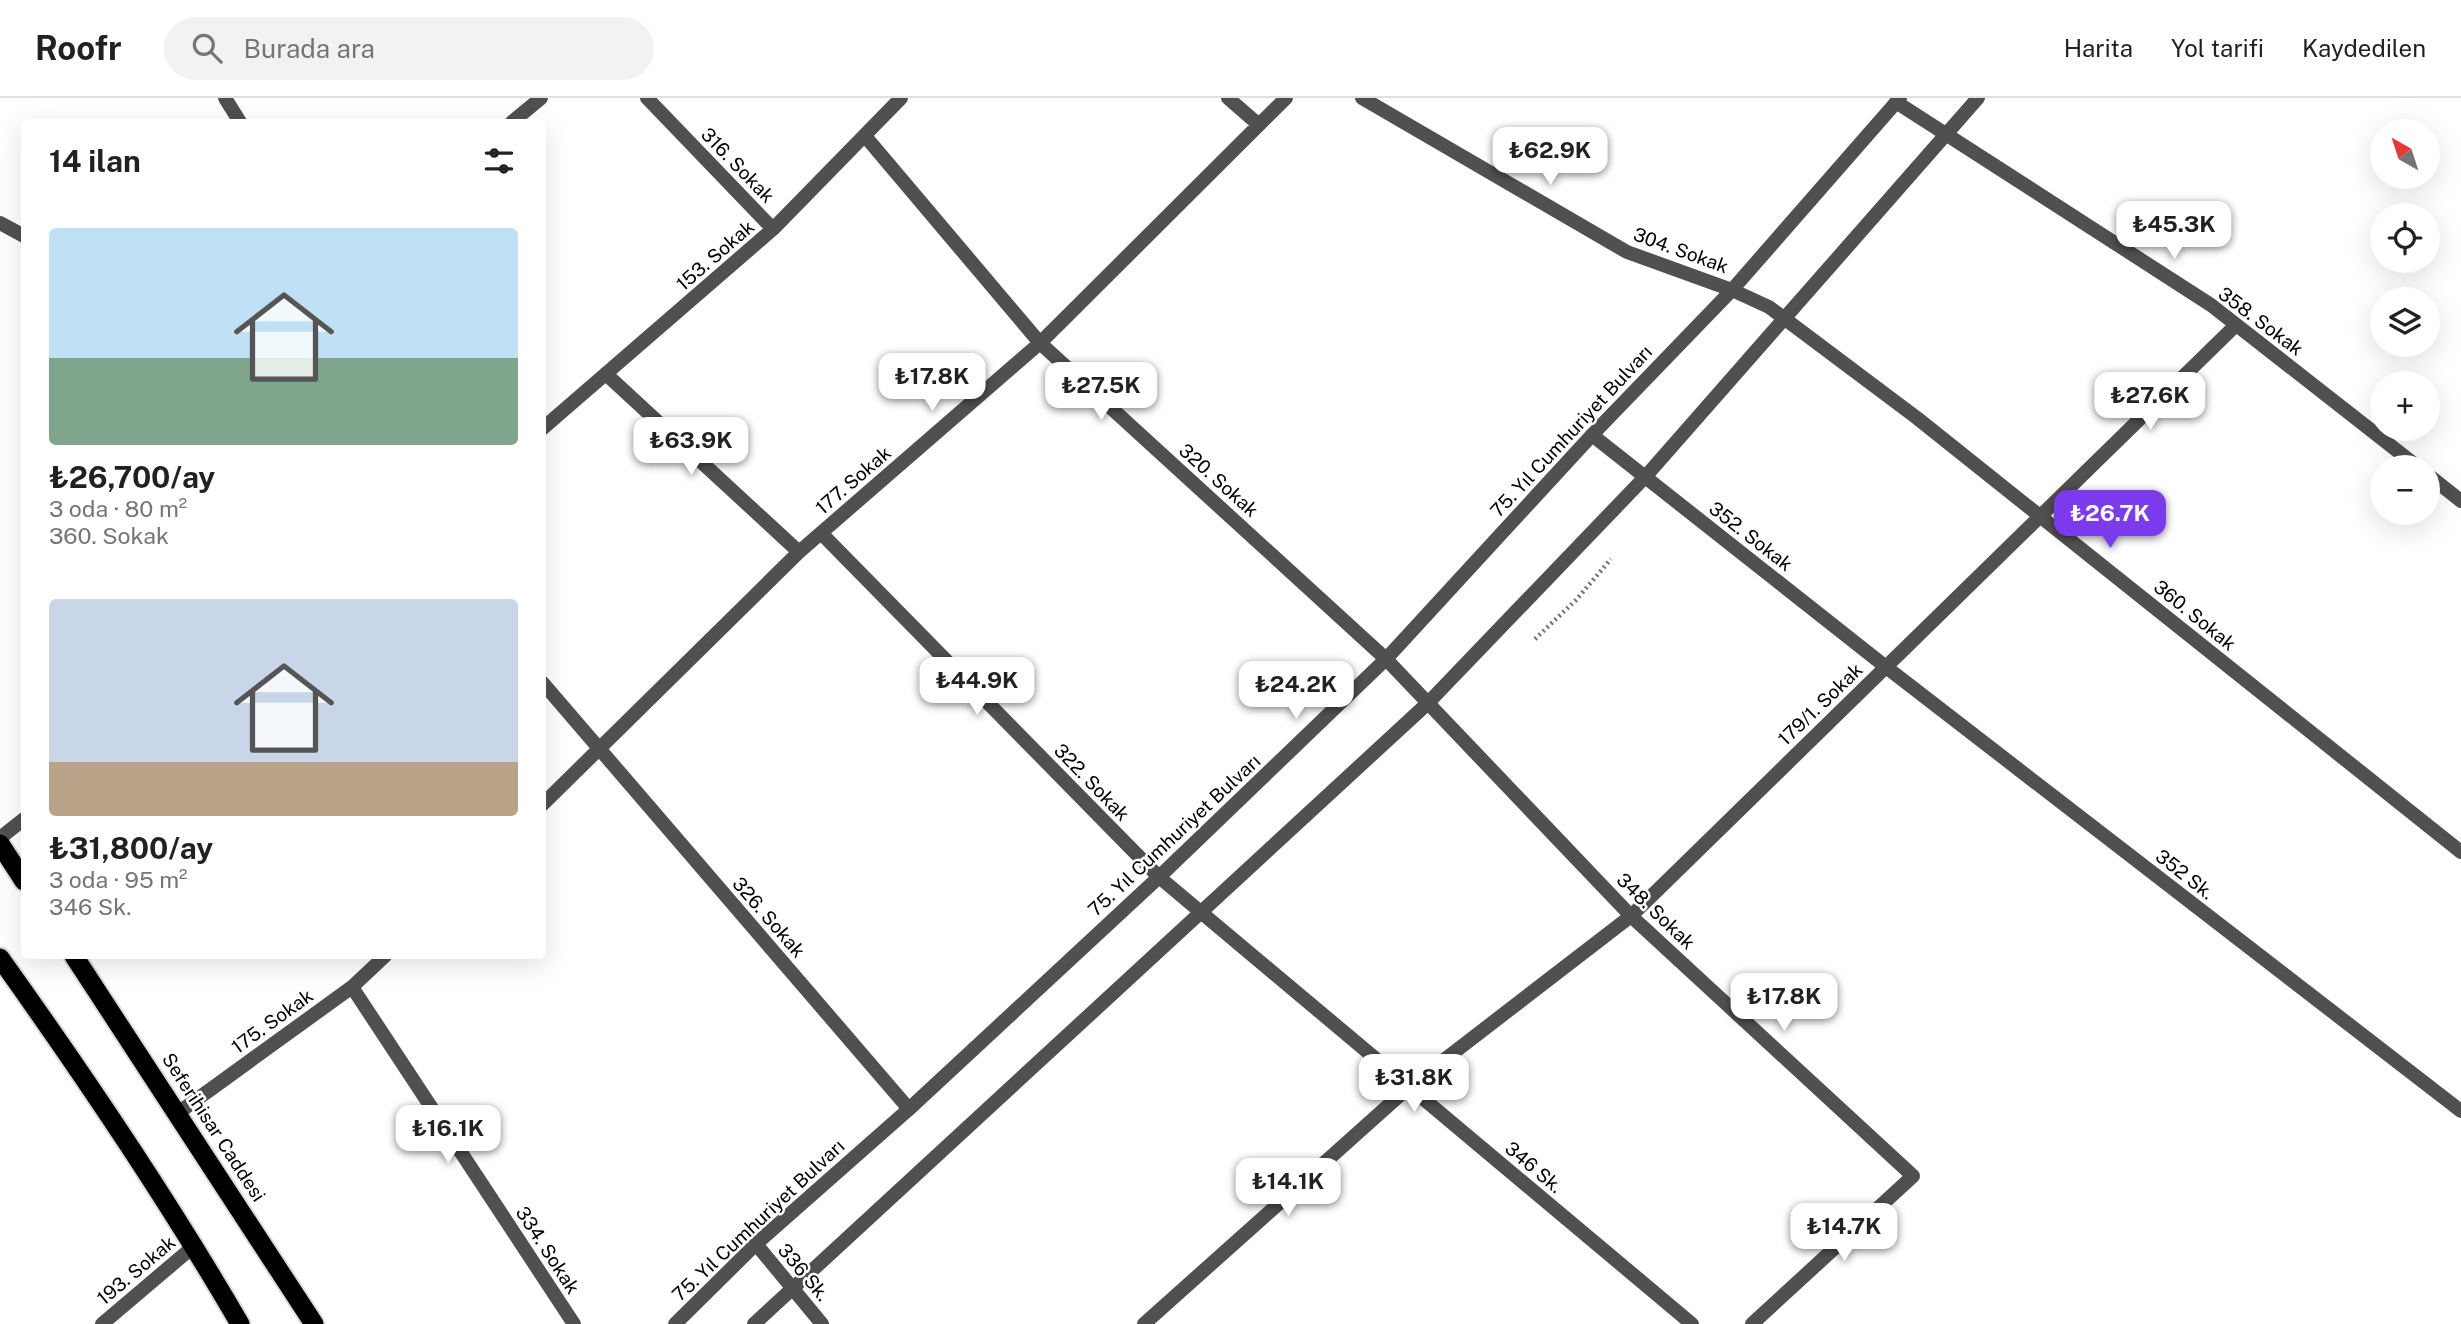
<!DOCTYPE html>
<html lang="tr">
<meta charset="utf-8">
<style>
:root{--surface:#fff;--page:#f2f2f2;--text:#202124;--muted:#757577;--line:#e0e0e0;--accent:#7c3aed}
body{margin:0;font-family:"Public Sans",sans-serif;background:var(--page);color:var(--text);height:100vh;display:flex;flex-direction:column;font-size:26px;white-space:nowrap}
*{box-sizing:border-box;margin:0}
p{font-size:23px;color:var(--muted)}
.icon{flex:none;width:38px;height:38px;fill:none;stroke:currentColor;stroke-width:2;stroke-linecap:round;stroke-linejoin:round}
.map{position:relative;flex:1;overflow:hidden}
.panel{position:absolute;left:21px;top:21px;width:525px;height:840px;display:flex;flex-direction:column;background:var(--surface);border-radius:7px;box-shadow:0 7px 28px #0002}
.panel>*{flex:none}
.needle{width:46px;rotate:321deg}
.fabs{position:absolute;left:2370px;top:21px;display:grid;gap:14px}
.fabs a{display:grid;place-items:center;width:70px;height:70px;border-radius:50%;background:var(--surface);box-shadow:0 7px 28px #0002;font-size:35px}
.price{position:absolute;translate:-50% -60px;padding:0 16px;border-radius:14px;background:#fff;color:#222;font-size:23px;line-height:46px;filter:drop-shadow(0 2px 4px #0008)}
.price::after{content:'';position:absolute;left:50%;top:42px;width:21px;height:16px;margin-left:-10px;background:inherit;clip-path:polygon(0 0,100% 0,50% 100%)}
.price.on{background:var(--accent);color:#fff}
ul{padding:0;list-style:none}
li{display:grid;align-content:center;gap:14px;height:371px;padding:0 28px}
li span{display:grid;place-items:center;height:217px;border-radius:7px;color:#555}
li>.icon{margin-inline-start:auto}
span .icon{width:126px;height:126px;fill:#fffc;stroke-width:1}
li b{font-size:30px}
h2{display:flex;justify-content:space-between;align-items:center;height:84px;padding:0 28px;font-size:30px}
header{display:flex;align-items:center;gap:42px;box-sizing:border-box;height:98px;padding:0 35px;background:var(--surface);border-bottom:2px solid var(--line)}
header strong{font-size:33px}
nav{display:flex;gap:38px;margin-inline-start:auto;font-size:24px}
.search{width:490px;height:63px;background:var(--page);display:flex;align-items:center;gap:18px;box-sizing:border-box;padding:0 24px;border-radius:38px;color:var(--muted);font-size:26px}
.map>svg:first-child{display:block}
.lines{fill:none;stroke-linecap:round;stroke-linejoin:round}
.trunk-casing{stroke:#dbdbdb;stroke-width:23}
.path{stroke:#727272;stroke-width:4.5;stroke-dasharray:2 3.5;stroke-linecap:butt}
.minor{stroke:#505050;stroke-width:14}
.tertiary{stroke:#505050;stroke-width:14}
.trunk{stroke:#000;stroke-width:19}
.labels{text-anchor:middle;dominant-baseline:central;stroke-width:5;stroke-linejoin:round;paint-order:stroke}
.street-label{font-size:19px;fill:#000;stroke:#fff}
</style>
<header>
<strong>Roofr</strong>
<div class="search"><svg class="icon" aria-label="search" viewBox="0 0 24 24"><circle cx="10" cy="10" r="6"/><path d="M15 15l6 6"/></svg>Burada ara</div>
<nav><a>Harita</a><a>Yol tarifi</a><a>Kaydedilen</a></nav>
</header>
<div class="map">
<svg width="2461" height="1226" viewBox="0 0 2461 1226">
<rect width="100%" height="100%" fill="#fff"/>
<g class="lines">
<g class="trunk-casing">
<path id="trunk" d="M0,746L24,783
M74,858L314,1226
M0,860C85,979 167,1100 240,1226"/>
</g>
<path class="path" d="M1535,541L1576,502L1611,461"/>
<path class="minor" d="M225,0L240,24
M647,0L773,131
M1228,0L1259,27
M1362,0L1627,154L1732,192L1769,209L1917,320L2461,754
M1896,4L2211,207L2418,369
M512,24L541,0
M865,38L1040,245L1386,561L1631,818L1913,1078L1752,1226
M0,125L24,138
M607,277L799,454
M542,331L773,131L901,0
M1592,337L1886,569L2461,1013
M2427,376L2461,403
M821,435L1159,779L1692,1226
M542,584L909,1011
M542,707L799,454L1040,245L1286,0
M0,740L24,721
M352,889L574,1226
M178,1015L352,889L385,858
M756,1146L822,1226
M102,1226L194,1148
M1144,1226L1409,989L1631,818L2236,227"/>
<path class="tertiary" d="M675,1226L756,1146L909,1011L1159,779L1386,561L1592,337L1732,192L1900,0
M754,1226L1428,605L1646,378L1978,0"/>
<use href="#trunk" class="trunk"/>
</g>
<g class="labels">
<g class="street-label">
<text transform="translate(738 67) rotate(46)">316. Sokak</text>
<text transform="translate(1681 152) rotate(20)">304. Sokak</text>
<text transform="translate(715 157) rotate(-41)">153. Sokak</text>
<text transform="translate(2261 223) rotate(37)">358. Sokak</text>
<text transform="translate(1571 333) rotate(-47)">75. Yıl Cumhuriyet Bulvarı</text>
<text transform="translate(853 382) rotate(-41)">177. Sokak</text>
<text transform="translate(1219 382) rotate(42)">320. Sokak</text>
<text transform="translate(1751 438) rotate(38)">352. Sokak</text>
<text transform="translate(2195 517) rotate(39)">360. Sokak</text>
<text transform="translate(1820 606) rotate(-44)">179/1. Sokak</text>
<text transform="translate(1092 684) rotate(46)">322. Sokak</text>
<text transform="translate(1174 737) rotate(-43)">75. Yıl Cumhuriyet Bulvarı</text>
<text transform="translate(2185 776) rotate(38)">352 Sk.</text>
<text transform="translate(1656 813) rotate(44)">348. Sokak</text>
<text transform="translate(769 819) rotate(49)">326. Sokak</text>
<text transform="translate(272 923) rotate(-36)">175. Sokak</text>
<text transform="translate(214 1029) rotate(57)">Seferihisar Caddesi</text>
<text transform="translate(1534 1069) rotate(40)">346 Sk.</text>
<text transform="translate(758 1122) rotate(-43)">75. Yıl Cumhuriyet Bulvarı</text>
<text transform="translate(548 1152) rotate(57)">334. Sokak</text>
<text transform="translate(136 1172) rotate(-40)">193. Sokak</text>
<text transform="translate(804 1174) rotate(50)">336 Sk.</text>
</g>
</g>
</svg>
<div class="fabs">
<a><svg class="needle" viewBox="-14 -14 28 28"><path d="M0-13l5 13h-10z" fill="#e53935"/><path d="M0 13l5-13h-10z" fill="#757577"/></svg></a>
<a><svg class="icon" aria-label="locate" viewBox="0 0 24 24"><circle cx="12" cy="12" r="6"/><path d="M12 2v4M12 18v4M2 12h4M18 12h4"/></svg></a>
<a><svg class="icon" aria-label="layers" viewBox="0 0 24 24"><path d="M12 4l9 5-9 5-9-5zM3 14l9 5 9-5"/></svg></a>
<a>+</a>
<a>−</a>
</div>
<b class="price" style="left:1550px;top:89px">₺62.9K</b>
<b class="price" style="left:2174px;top:163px">₺45.3K</b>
<b class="price" style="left:932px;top:315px">₺17.8K</b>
<b class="price" style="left:1101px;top:324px">₺27.5K</b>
<b class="price" style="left:2150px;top:334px">₺27.6K</b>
<b class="price" style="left:691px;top:379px">₺63.9K</b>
<b class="price on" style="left:2110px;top:452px">₺26.7K</b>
<b class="price" style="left:977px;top:619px">₺44.9K</b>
<b class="price" style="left:1296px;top:623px">₺24.2K</b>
<b class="price" style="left:1784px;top:935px">₺17.8K</b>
<b class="price" style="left:1414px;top:1016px">₺31.8K</b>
<b class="price" style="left:448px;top:1067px">₺16.1K</b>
<b class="price" style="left:1288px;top:1120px">₺14.1K</b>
<b class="price" style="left:1844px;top:1165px">₺14.7K</b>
<section class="panel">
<h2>14 ilan<svg class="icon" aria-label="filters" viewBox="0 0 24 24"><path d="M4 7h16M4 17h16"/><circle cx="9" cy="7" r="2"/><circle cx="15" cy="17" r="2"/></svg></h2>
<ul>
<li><span style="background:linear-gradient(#bfe0f5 60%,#7fa58c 0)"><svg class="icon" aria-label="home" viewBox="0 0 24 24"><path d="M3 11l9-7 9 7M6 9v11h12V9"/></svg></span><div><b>₺26,700/ay</b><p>3 oda · 80 m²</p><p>360. Sokak</p></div></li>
<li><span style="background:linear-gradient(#c9d6e8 75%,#b9a48a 0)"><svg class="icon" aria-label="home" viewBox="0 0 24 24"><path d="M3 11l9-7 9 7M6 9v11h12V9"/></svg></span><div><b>₺31,800/ay</b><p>3 oda · 95 m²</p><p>346 Sk.</p></div></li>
</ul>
</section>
</div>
